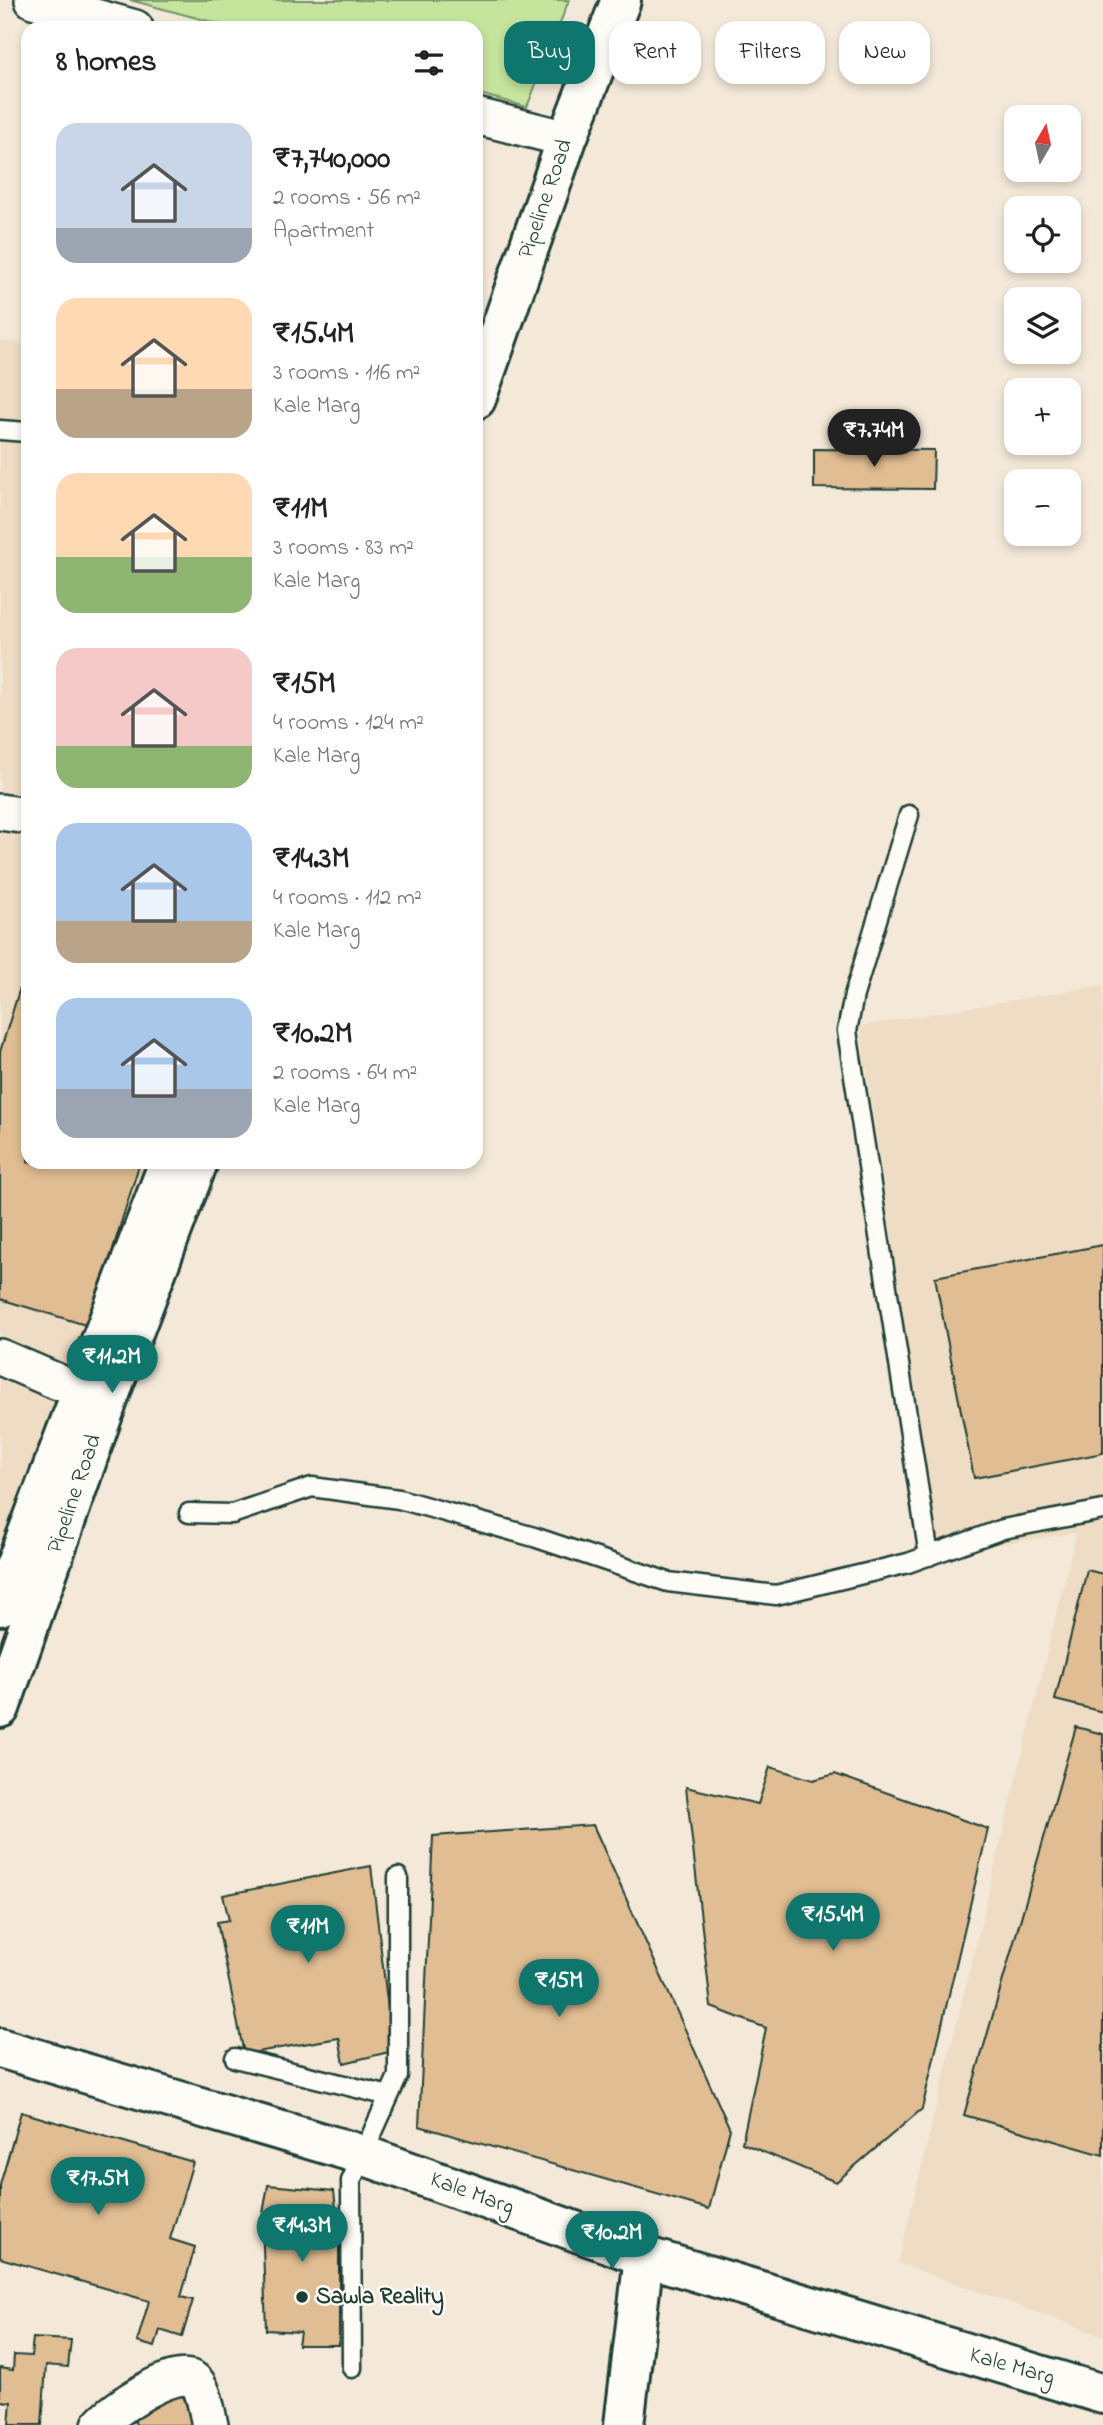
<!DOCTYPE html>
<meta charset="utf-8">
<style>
:root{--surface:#fff;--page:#f2f2f2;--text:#222;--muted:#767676;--accent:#0f766e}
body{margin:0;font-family:"Indie Flower",sans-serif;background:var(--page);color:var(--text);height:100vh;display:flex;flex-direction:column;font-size:26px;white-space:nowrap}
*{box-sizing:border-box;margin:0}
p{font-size:23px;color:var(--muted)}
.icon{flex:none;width:38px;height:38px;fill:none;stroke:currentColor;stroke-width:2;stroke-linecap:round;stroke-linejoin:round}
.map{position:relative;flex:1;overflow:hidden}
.side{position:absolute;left:21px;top:21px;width:462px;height:1148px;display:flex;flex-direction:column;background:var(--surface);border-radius:21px;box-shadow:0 4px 10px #0003}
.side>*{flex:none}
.guide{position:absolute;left:504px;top:21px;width:494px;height:63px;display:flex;gap:14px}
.needle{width:46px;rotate:9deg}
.fabs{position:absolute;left:1004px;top:105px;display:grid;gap:14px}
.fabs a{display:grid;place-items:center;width:77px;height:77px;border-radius:14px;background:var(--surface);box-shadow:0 4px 10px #0003;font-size:35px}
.price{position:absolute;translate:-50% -60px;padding:0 16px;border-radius:24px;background:var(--accent);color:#fff;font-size:23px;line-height:46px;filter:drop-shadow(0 2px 4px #0008)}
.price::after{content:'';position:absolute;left:50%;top:42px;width:21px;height:16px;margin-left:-10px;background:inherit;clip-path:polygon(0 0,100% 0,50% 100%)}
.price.current{background:#222;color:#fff}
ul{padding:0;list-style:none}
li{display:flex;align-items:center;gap:21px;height:175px;padding:0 35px}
li span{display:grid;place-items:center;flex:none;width:196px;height:140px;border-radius:21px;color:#555}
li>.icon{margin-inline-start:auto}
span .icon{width:84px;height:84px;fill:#fffc;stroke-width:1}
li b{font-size:30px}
h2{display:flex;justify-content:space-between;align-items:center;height:84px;padding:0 35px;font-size:30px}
.chip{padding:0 24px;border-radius:21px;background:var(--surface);box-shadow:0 4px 10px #0003;font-size:24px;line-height:63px}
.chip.current{background:var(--accent);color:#fff}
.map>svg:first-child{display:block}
.built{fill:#eedcc4}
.green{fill:#c5e49c;stroke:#729068;stroke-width:2}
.building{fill:#e0bd92;stroke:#1f3d34;stroke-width:2}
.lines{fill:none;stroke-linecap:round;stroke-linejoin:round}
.service-casing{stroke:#1f3d34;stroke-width:23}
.minor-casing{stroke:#1f3d34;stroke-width:40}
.tertiary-casing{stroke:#1f3d34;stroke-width:44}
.secondary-casing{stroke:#1f3d34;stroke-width:44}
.service{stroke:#fdfcf7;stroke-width:18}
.minor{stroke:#fdfcf7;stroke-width:35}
.tertiary{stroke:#fdfcf7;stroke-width:38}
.secondary{stroke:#fdfcf7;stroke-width:38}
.poi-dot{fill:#1f3d34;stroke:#fdfcf7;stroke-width:2.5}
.labels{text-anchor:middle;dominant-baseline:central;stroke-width:5;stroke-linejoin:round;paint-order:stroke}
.street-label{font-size:23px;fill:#1f3d34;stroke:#fdfcf7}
.poi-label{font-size:23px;font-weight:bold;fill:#1f3d34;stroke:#fdfcf7;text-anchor:start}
</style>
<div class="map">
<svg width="1103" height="2425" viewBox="0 0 1103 2425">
<rect width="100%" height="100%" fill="#f4e9d9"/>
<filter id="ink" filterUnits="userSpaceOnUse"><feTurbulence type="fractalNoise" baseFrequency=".0143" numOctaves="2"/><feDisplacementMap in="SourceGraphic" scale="14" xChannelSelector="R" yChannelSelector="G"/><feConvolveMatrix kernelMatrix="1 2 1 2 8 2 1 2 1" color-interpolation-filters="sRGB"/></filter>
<g filter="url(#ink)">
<path class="built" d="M0,340L28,345V1162H148L0,1548Z
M1103,985V2336L898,2263L1076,1533L939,1553L860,1026Z"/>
<path class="green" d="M130,0H569L527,107L476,93V28H234Z"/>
<path class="building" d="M814,449L934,450L933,489L814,488Z
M28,962V1162H140L89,1326L0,1299V1052Z
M1103,1245V1453L974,1478L935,1277Z
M1087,1570L1103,1574V1712L1055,1700Z
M1076,1727L1103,1734V2155L964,2115Z
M770,1767L813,1780L835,1774L988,1829L922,2109L836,2182L742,2143L766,2028L711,2007L686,1787L758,1804Z
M593,1825L730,2129L709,2209L419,2126L433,1836Z
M371,1866L393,2051L344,2063L339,2038L244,2054L217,1922L229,1920L223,1895Z
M21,2112L193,2162L170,2239L195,2247L181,2297L193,2300L182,2337L160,2330L155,2347L137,2342L149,2301L0,2258V2185Z
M268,2185L334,2191L339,2235V2345H298L300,2332L266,2330L262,2219Z
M33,2338L71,2340L68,2367L46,2365L42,2425H9L11,2402L0,2401V2368L13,2370L14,2355L31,2356Z
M189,2393L200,2425H136L132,2411Z"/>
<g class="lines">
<g class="service-casing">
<path id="service" d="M0,430L27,432
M909,815L854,995L847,1031L929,1556
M189,1513L232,1514L312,1487L399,1499L534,1537L668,1582L776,1595L908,1563L1003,1529L1103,1510
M235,2058L389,2096
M352,2368L351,2181L398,2076V1877"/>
</g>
<g class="minor-casing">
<path id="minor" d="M33,0L135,28
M476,116L567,139
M0,812L28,816
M0,1357L58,1382
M100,2425C112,2410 175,2366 194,2380C204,2387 207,2413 210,2425"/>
</g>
<g class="tertiary-casing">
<path id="tertiary" d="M476,399L567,139L621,0
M0,1606L169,1162
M0,1708L115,1380L198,1162
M624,2425L644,2256"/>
</g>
<g class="secondary-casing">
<path id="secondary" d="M0,2048L363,2155L644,2256L1103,2394"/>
</g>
<use href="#service" class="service"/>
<use href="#minor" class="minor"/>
<use href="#tertiary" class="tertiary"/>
<use href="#secondary" class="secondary"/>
</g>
</g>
<circle class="poi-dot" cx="302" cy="2297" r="7"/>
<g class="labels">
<g class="street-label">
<text transform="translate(546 199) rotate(-71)">Pipeline Road</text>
<text transform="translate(75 1494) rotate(-71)">Pipeline Road</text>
<text transform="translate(472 2194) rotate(20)">Kale Marg</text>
<text transform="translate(1012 2367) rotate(16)">Kale Marg</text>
</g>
<g class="poi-label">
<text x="316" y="2297">Sawla Reality</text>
</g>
</g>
</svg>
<div class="fabs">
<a><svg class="needle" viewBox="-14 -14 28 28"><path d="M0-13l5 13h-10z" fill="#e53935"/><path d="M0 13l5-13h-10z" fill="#767676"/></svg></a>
<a><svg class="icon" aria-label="locate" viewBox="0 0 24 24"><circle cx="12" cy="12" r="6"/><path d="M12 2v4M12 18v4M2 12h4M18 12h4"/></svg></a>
<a><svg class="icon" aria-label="layers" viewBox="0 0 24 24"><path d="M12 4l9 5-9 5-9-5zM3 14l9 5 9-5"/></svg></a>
<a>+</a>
<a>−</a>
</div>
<b class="price current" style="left:874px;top:469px">₹7.74M</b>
<b class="price" style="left:112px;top:1395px">₹11.2M</b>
<b class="price" style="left:833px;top:1953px">₹15.4M</b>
<b class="price" style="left:308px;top:1965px">₹11M</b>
<b class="price" style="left:559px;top:2019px">₹15M</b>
<b class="price" style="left:98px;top:2217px">₹17.5M</b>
<b class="price" style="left:302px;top:2264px">₹14.3M</b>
<b class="price" style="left:612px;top:2271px">₹10.2M</b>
<div class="guide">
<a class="chip current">Buy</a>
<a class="chip">Rent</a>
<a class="chip">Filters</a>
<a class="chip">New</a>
</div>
<section class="side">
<h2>8 homes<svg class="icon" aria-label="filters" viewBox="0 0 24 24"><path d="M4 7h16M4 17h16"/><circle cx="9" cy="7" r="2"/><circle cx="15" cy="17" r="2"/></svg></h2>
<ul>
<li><span style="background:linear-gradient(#c9d6e8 75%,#9aa5b1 0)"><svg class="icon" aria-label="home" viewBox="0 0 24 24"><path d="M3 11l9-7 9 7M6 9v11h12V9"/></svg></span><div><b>₹7,740,000</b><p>2 rooms · 56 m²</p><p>Apartment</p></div></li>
<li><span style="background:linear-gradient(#ffd9b3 65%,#b9a48a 0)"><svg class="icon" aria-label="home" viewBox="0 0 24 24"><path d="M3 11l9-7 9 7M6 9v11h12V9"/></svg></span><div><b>₹15.4M</b><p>3 rooms · 116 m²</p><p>Kale Marg</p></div></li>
<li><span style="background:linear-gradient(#ffd9b3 60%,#8fb573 0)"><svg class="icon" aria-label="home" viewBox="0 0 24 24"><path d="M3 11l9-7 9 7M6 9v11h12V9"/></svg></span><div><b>₹11M</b><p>3 rooms · 83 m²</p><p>Kale Marg</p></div></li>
<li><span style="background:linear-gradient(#f6c9c9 70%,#8fb573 0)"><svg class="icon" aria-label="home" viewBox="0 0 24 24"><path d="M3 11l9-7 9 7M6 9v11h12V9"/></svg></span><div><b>₹15M</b><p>4 rooms · 124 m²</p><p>Kale Marg</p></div></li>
<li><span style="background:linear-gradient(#a9c7e8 70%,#b9a48a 0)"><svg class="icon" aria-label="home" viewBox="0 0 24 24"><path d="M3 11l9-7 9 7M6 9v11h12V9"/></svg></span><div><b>₹14.3M</b><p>4 rooms · 112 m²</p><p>Kale Marg</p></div></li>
<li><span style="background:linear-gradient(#a9c7e8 65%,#9aa5b1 0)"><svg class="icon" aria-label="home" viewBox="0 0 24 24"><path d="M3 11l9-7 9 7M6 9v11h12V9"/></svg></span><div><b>₹10.2M</b><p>2 rooms · 64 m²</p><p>Kale Marg</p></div></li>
</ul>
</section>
</div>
